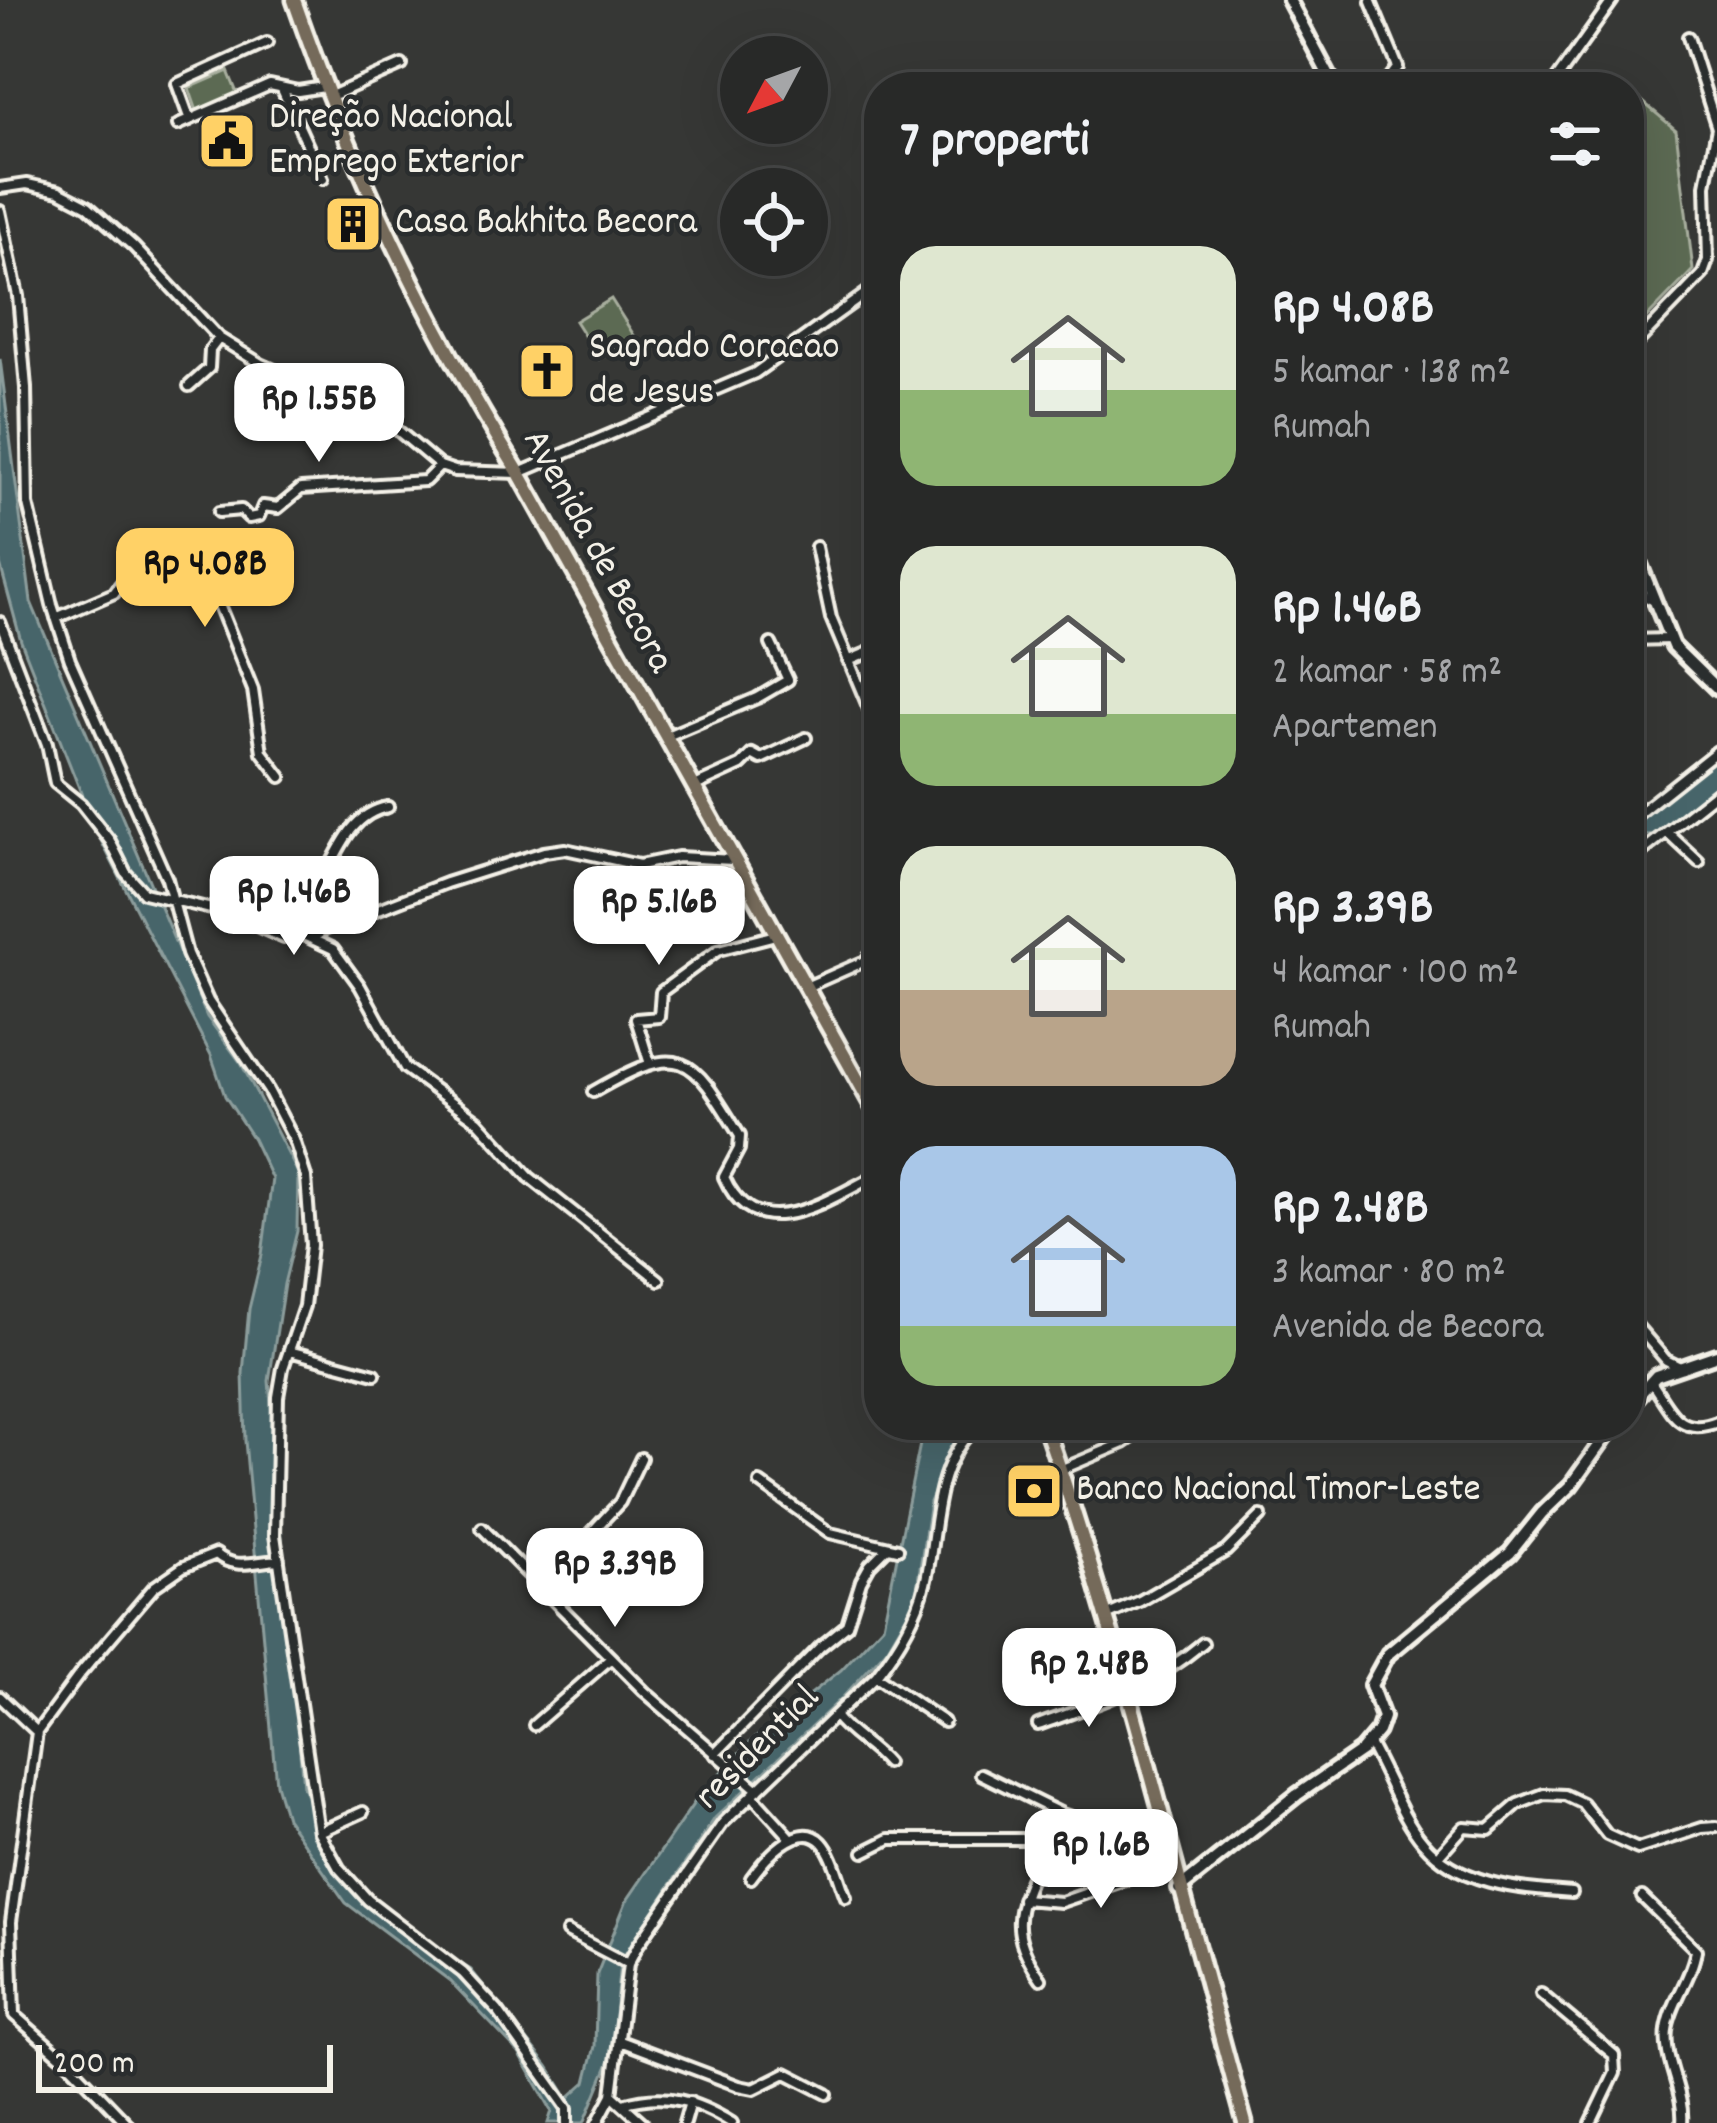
<!DOCTYPE html>
<html lang="id">
<meta charset="utf-8">
<style>
:root{--surface:#282928;--page:#303130;--text:#f1f3f6;--muted:#a5a6a8;--line:#444545;--accent:#ffd166}
body{margin:0;font-family:Dekko,sans-serif;background:var(--page);color:var(--text);height:100vh;display:flex;flex-direction:column;font-size:45px;white-space:nowrap}
*{box-sizing:border-box;margin:0}
p{font-size:39px;color:var(--muted)}
.icon{flex:none;width:66px;height:66px;fill:none;stroke:currentColor;stroke-width:2;stroke-linecap:round;stroke-linejoin:round}
.map{position:relative;flex:1;overflow:hidden}
.panel{position:absolute;left:864px;top:72px;width:780px;height:1368px;display:flex;flex-direction:column;background:var(--surface);border-radius:48px;box-shadow:0 12px 48px #0002,0 0 0 3px var(--line)}
.panel>*{flex:none}
.needle{width:78px;rotate:229deg}
.buttons{position:absolute;left:720px;top:36px;display:grid;gap:24px}
.buttons a{display:grid;place-items:center;width:108px;height:108px;border-radius:50%;background:var(--surface);box-shadow:0 12px 48px #0002,0 0 0 3px var(--line);font-size:60px}
.scale{position:absolute;left:36px;bottom:30px;width:297px;box-sizing:border-box;padding-left:12px;border:6px solid #f4f1e8;border-top:0;font-size:33px;line-height:42px;white-space:nowrap;color:#f4f1e8;-webkit-text-stroke:9px #2a2d2e;paint-order:stroke}
.price{position:absolute;translate:-50% -102px;padding:0 27px;border-radius:24px;background:#fff;color:#222;font-size:39px;line-height:78px;filter:drop-shadow(0 3px 6px #0008)}
.price::after{content:'';position:absolute;left:50%;top:72px;width:36px;height:27px;margin-left:-18px;background:inherit;clip-path:polygon(0 0,100% 0,50% 100%)}
.price.current{background:var(--accent);color:#111}
ul{padding:0;list-style:none}
li{display:flex;align-items:center;gap:36px;height:300px;padding:0 36px}
li span{display:grid;place-items:center;flex:none;width:336px;height:240px;border-radius:36px;color:#555}
li>.icon{margin-inline-start:auto}
span .icon{width:144px;height:144px;fill:#fffc;stroke-width:1}
li b{font-size:51px}
h2{display:flex;justify-content:space-between;align-items:center;height:144px;padding:0 36px;font-size:51px}
.map>svg:first-child{display:block}
.green{fill:#5b6b53;stroke:#a8ae9e;stroke-width:3}
.water{fill:#47656a;stroke:#8c9d9c;stroke-width:3}
.lines{fill:none;stroke-linecap:round;stroke-linejoin:round}
.street-casing{stroke:#f4f1e8;stroke-width:16}
.secondary-casing{stroke:#f4f1e8;stroke-width:20}
.primary-casing{stroke:#f4f1e8;stroke-width:21}
.street{stroke:#2a2d2e;stroke-width:8}
.secondary{stroke:#2a2d2e;stroke-width:10}
.primary{stroke:#746a5a;stroke-width:12}
.labels{text-anchor:middle;dominant-baseline:central;stroke-width:9;stroke-linejoin:round;paint-order:stroke}
.poi-label{font-size:39px;fill:#f4f1e8;stroke:#2a2d2e;text-anchor:start}
.street-label{font-size:39px;fill:#f4f1e8;stroke:#2a2d2e}
</style>
<div class="map">
<svg width="1717" height="2123" viewBox="0 0 1717 2123">
<rect width="100%" height="100%" fill="#363735"/>
<filter id="ink" filterUnits="userSpaceOnUse"><feTurbulence type="fractalNoise" baseFrequency=".00833" numOctaves="2"/><feDisplacementMap in="SourceGraphic" scale="24" xChannelSelector="R" yChannelSelector="G"/><feConvolveMatrix kernelMatrix="1 2 1 2 8 2 1 2 1" color-interpolation-filters="sRGB"/></filter>
<g filter="url(#ink)">
<path class="green" d="M228,71L237,93L197,111L189,88Z
M1629,90L1676,130L1693,270L1629,336Z
M611,299L635,337L599,359L575,321Z"/>
<path class="water" d="M0,359L31,602L207,1017L241,1063L298,1173L297,1231L284,1284L269,1381L303,1787L340,1862L354,1881L417,1938L471,1970L548,2066L568,2098L586,2082L595,2046L597,1974L626,1902L696,1800L750,1742L841,1670L883,1625L920,1444L928,1425H965L930,1502L915,1601L887,1649L843,1697L715,1818L620,1962L611,2058L584,2123H548L552,2111L519,2053L450,1981L346,1903L286,1818L276,1784L245,1441L243,1373L249,1309L262,1255L272,1179L253,1139L225,1096L211,1055L96,831L21,641L0,564Z
M1717,755V785L1657,834L1637,836L1629,844V825Z"/>
<g class="lines">
<g class="street-casing">
<path id="street" d="M1371,2L1398,67L1383,87
M1551,87L1613,0
M282,89L323,179
M329,97L402,65
M190,120L177,84L267,43
M178,125L270,85L298,91L324,87
M0,188L27,184L59,191L88,206L134,247L219,338L261,364L383,418L440,466L455,471L519,473L755,373L879,284
M0,211L18,296L26,388L28,504L52,605L70,660L167,879L187,954L208,1001L268,1090L294,1140L306,1177L311,1245L304,1306L283,1368L278,1397L275,1535L319,1832L339,1868L368,1900L463,1973L498,2011L567,2108V2123
M1629,351L1703,274L1708,260L1706,185L1717,128L1688,37
M189,386L209,368L210,350L219,338
M219,512L241,510L249,518L259,516L263,506L278,508L301,489L425,481L440,466
M816,547L831,618L872,716L879,747
M1629,589L1654,601
M56,618L114,593L131,571C161,568 196,576 217,600L253,690L262,752L281,777
M0,622L47,744L55,783L81,804L110,841L126,873L144,893L224,912L284,938L299,933L333,949L360,986L405,1068L478,1121L529,1177L659,1280
M1629,640L1670,639
M848,661L879,648
M667,736L757,698L788,680L771,644
M695,786L741,765L752,754L761,759L806,738
M1629,821L1717,751
M1667,832L1699,862
M1629,862L1717,792
M1629,888V922
M276,932C283,927 293,922 299,915C333,882 337,816 388,807
M312,939L324,930L446,883L544,852L565,849L639,865L678,857L733,860
M806,987L865,961L879,946
M1629,994L1634,1002L1629,1019
M650,1064L636,1019L659,1017L661,992L718,950L776,935
M593,1092C683,1040 690,1054 740,1136L739,1149L724,1177C757,1252 831,1197 879,1174
M1629,1317L1666,1360L1682,1368
M289,1351L375,1374
M1651,1382C1671,1410 1678,1437 1717,1422
M1060,1470L1124,1443L1150,1425
M760,1483L830,1533L898,1549
M482,1528L644,1691L758,1790
M546,1592L558,1562L580,1545L620,1502L641,1458
M1106,1616L1140,1601L1226,1551L1261,1516
M876,1676L944,1722
M0,1697L37,1732
M835,1716C850,1736 870,1744 886,1763
M534,1725L611,1658
M1038,1725C1103,1702 1149,1688 1203,1643
M1368,1742C1386,1772 1401,1817 1423,1842C1460,1886 1520,1889 1572,1893
M715,1754L820,1647L847,1625L861,1581L870,1565L888,1547
M981,1774L1062,1814L1117,1832
M752,1795L791,1838
M319,1832L363,1812
M864,1852L890,1839H1096L1161,1823
M1438,1856L1464,1827L1489,1829L1518,1804L1544,1794L1565,1795L1582,1803L1607,1835L1638,1849L1702,1828L1717,1827
M751,1878C763,1861 799,1818 822,1842C834,1855 839,1881 846,1897
M1642,1897L1696,1950C1692,1978 1671,2002 1667,2030C1663,2061 1685,2092 1682,2123
M1022,1899L1061,1902L1172,1864
M567,1932L628,1964
M1041,1979C1008,1932 1016,1911 1038,1861L1089,1841
M1541,1994L1614,2055L1615,2073L1591,2123
M620,2041L739,2086L754,2089L786,2073L827,2094
M612,2095L643,2123
M623,2104C665,2091 696,2101 732,2123
M127,2123L72,2066L14,2015L11,1922L37,1732L79,1675L154,1587L183,1567L216,1554C235,1571 255,1561 279,1560
M597,2123L612,2095L628,1964L638,1945L723,1823L876,1676C897,1649 916,1619 925,1584C938,1532 931,1464 978,1425
M684,2123L690,2102"/>
</g>
<g class="secondary-casing">
<path id="secondary" d="M1289,0L1335,87
M1629,537L1673,646L1717,689
M1629,1406L1656,1376L1717,1355
M1179,1889L1297,1795L1361,1751L1378,1731L1383,1717L1371,1685L1388,1654L1510,1553L1542,1513L1571,1485L1614,1425"/>
</g>
<g class="primary-casing">
<path id="primary" d="M294,0C353,170 425,320 519,473L879,1118
M1045,1425C1124,1653 1180,1890 1245,2123"/>
</g>
<use href="#street" class="street"/>
<use href="#secondary" class="secondary"/>
<use href="#primary" class="primary"/>
</g>
</g>
<defs>
<g id="civic-square" transform="scale(3)"><rect x="-9" y="-9" width="18" height="18" rx="4" fill="#ffd166" stroke="#2a2d2e"/><path d="M-.6-6.5H3V-4.5H.6V-3L4-1V1h2V6H-6V1h2V-1L-.6-3ZM-1.2 2.5V6h2.4V2.5Z" fill="#111"/></g>
<g id="building-square" transform="scale(3)"><rect x="-9" y="-9" width="18" height="18" rx="4" fill="#ffd166" stroke="#2a2d2e"/><path d="M-4-6H4V6H1V3H-1V6H-4ZM-2.5-4.3h1.7v1.8h-1.7ZM.8-4.3h1.7v1.8H.8ZM-2.5-1h1.7V.8h-1.7ZM.8-1h1.7V.8H.8Z" fill="#111"/></g>
<g id="church-square" transform="scale(3)"><rect x="-9" y="-9" width="18" height="18" rx="4" fill="#ffd166" stroke="#2a2d2e"/><path d="M-1.2-6h2.4v3.5h3.3v2.4h-3.3V6h-2.4V-.1h-3.3v-2.4h3.3Z" fill="#111"/></g>
<g id="bank-square" transform="scale(3)"><rect x="-9" y="-9" width="18" height="18" rx="4" fill="#ffd166" stroke="#2a2d2e"/><path d="M-6-4H6V4H-6ZM0-2.3a2.3 2.3 0 1 0 0 4.6a2.3 2.3 0 1 0 0-4.6Z" fill="#111"/></g>
</defs>
<g fill-rule="evenodd">
<use href="#civic-square" x="227" y="141"/>
<use href="#building-square" x="353" y="224"/>
<use href="#church-square" x="547" y="371"/>
<use href="#bank-square" x="1034" y="1491"/>
</g>
<g class="labels">
<g class="poi-label">
<text x="269" y="119">Direção Nacional<tspan x="269" dy="45">Emprego Exterior</tspan></text>
<text x="395" y="224">Casa Bakhita Becora</text>
<text x="589" y="349">Sagrado Coracao<tspan x="589" dy="45">de Jesus</tspan></text>
<text x="1076" y="1491">Banco Nacional Timor-Leste</text>
</g>
<g class="street-label">
<text transform="translate(596 552) rotate(61)">Avenida de Becora</text>
<text transform="translate(759 1749) rotate(-45)">residential</text>
</g>
</g>
</svg>
<div class="buttons">
<a><svg class="needle" viewBox="-14 -14 28 28"><path d="M0-13l5 13h-10z" fill="#e53935"/><path d="M0 13l5-13h-10z" fill="#a5a6a8"/></svg></a>
<a><svg class="icon" aria-label="locate" viewBox="0 0 24 24"><circle cx="12" cy="12" r="6"/><path d="M12 2v4M12 18v4M2 12h4M18 12h4"/></svg></a>
</div>
<div class="scale">200 m</div>
<b class="price" style="left:319px;top:465px">Rp 1.55B</b>
<b class="price current" style="left:205px;top:630px">Rp 4.08B</b>
<b class="price" style="left:294px;top:958px">Rp 1.46B</b>
<b class="price" style="left:659px;top:968px">Rp 5.16B</b>
<b class="price" style="left:615px;top:1630px">Rp 3.39B</b>
<b class="price" style="left:1089px;top:1730px">Rp 2.48B</b>
<b class="price" style="left:1101px;top:1911px">Rp 1.6B</b>
<section class="panel">
<h2>7 properti<svg class="icon" aria-label="filters" viewBox="0 0 24 24"><path d="M4 7h16M4 17h16"/><circle cx="9" cy="7" r="2"/><circle cx="15" cy="17" r="2"/></svg></h2>
<ul>
<li><span style="background:linear-gradient(#dfe7d0 60%,#8fb573 0)"><svg class="icon" aria-label="home" viewBox="0 0 24 24"><path d="M3 11l9-7 9 7M6 9v11h12V9"/></svg></span><div><b>Rp 4.08B</b><p>5 kamar · 138 m²</p><p>Rumah</p></div></li>
<li><span style="background:linear-gradient(#dfe7d0 70%,#8fb573 0)"><svg class="icon" aria-label="home" viewBox="0 0 24 24"><path d="M3 11l9-7 9 7M6 9v11h12V9"/></svg></span><div><b>Rp 1.46B</b><p>2 kamar · 58 m²</p><p>Apartemen</p></div></li>
<li><span style="background:linear-gradient(#dfe7d0 60%,#b9a48a 0)"><svg class="icon" aria-label="home" viewBox="0 0 24 24"><path d="M3 11l9-7 9 7M6 9v11h12V9"/></svg></span><div><b>Rp 3.39B</b><p>4 kamar · 100 m²</p><p>Rumah</p></div></li>
<li><span style="background:linear-gradient(#a9c7e8 75%,#8fb573 0)"><svg class="icon" aria-label="home" viewBox="0 0 24 24"><path d="M3 11l9-7 9 7M6 9v11h12V9"/></svg></span><div><b>Rp 2.48B</b><p>3 kamar · 80 m²</p><p>Avenida de Becora</p></div></li>
</ul>
</section>
</div>
